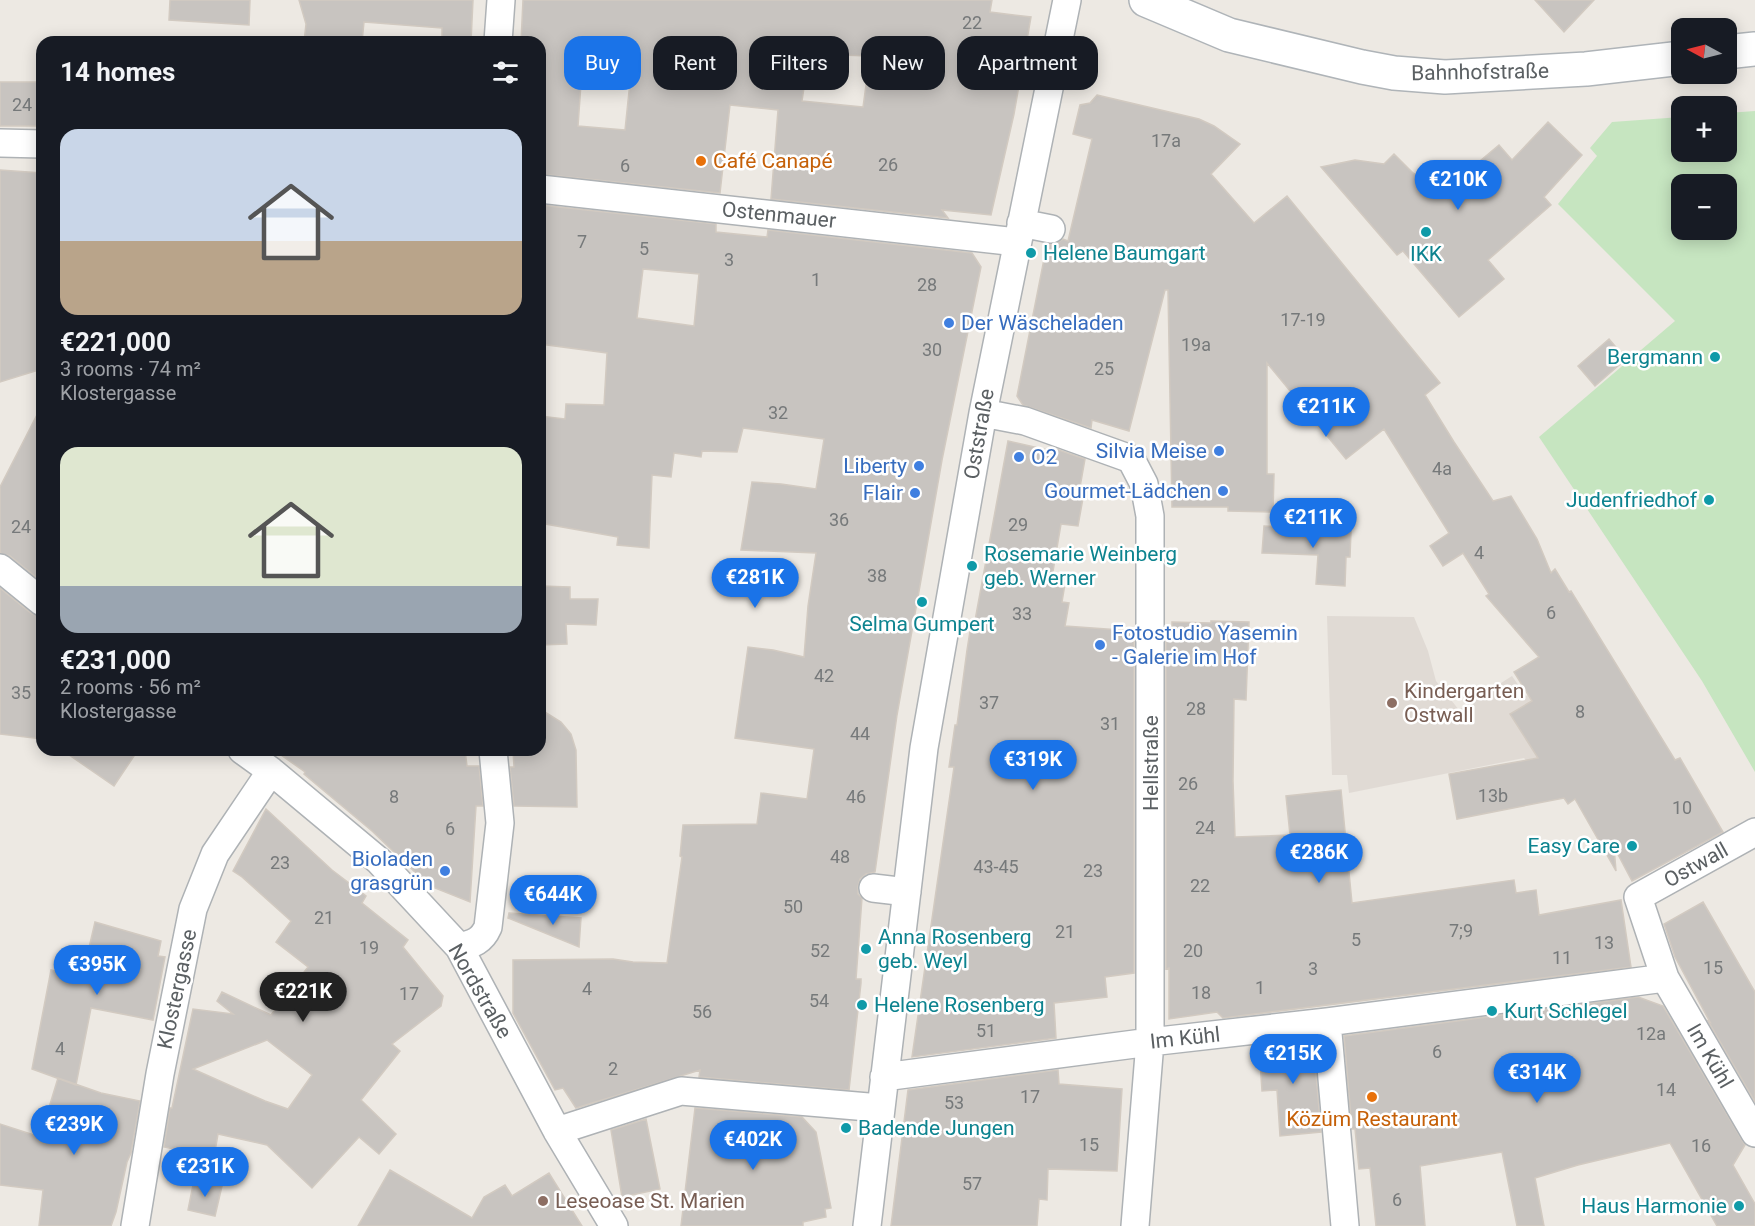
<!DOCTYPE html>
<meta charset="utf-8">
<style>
:root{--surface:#171b24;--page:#242831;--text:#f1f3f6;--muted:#9ea1a6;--accent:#1a73e8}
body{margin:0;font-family:Roboto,sans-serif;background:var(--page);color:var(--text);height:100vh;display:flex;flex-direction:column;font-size:22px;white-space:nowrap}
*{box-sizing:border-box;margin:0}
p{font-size:20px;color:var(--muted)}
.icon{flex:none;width:33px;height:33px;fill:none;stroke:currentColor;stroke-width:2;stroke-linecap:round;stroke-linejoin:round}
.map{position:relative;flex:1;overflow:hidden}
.details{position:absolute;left:36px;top:36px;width:510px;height:720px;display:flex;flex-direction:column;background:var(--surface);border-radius:18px;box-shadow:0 3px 15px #0003}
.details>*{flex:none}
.top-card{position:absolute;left:564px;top:36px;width:570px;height:54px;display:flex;gap:12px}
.needle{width:39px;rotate:277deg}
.tools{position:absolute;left:1671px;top:18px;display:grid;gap:12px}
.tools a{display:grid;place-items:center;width:66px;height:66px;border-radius:12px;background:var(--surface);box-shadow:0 3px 15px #0003;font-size:30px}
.price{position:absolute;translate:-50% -51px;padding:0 14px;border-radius:21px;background:var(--accent);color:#fff;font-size:20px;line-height:39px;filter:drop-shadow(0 2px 3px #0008)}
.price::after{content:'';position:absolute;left:50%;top:36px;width:18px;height:14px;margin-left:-9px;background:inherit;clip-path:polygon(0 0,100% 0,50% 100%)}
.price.on{background:#222;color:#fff}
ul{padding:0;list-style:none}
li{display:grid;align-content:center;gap:12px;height:318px;padding:0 24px}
li span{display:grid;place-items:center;height:186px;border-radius:18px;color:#555}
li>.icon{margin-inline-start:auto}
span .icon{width:108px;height:108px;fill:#fffc;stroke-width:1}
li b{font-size:26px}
h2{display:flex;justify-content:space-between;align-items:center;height:72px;padding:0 24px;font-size:26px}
.pill{padding:0 21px;border-radius:18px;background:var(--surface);box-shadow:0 3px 15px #0003;font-size:21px;line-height:54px}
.pill.on{background:var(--accent);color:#fff}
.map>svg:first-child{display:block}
.education{fill:#e0dad4}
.green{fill:#c6e5c0;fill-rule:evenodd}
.building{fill:#c8c4c0;stroke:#d2cac1;stroke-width:1.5;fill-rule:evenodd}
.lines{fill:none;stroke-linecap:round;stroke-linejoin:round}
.street-casing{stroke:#aeb2b5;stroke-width:30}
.secondary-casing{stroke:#afb4b8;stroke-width:36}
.street{stroke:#fff;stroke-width:27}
.secondary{stroke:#fff;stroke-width:33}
.food-dot{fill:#e8710a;stroke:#fff;stroke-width:2}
.culture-dot{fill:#0f9aa8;stroke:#fff;stroke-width:2}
.shop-dot{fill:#3f7fe0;stroke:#fff;stroke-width:2}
.education-dot{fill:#8d6e63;stroke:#fff;stroke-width:2}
.labels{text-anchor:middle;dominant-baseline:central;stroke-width:5;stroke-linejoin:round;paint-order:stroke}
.number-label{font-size:18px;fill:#76797a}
.street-label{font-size:21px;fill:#5b6063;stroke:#fff}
.food-label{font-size:21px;fill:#c56008;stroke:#fff;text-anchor:start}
.culture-label{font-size:21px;fill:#0d838f;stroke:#fff;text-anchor:start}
.shop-label{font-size:21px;fill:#366cbe;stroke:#fff;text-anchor:end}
.education-label{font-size:21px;fill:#785e54;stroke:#fff;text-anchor:start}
</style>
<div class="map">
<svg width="1755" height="1226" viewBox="0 0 1755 1226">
<rect width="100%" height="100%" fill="#ede9e3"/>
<path class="education" d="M1327,616L1414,617L1428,651L1436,681L1459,710L1512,676L1526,696L1557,678L1548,785L1524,758L1349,793L1347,775H1332Z"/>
<path class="green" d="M1755,111V772L1702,681L1539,437L1675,321L1558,204L1597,156L1590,148L1612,122L1681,117L1682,152H1726L1727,113ZM1682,184H1726V230H1682Z"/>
<path class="building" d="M170,0H250L249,25L169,20Z
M299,0H473L471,42H442V28L364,22L362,42H304L306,24Z
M523,0H992L990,12L1031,17L1014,114L991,215L942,210L948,218L771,199L778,110L730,105L720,193L540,174V42H521ZM584,41L634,43L625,130L578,126ZM809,54L870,56L863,107L802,101Z
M1535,0H1594L1564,32Z
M0,82H42V126H0Z
M1097,95L1199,119L1214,126L1240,144L1211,174L1254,223L1287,196L1440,383L1425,395L1454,442L1493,501L1511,496L1537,539L1551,573L1555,569L1569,592L1571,591L1675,760L1680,758L1723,832L1632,881L1614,847L1616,871L1575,799L1568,804L1564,798L1457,819L1449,774L1538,758L1510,714L1532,701L1514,672L1539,657L1486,596L1489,594L1463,553L1443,566L1430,546L1449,533L1384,429L1346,459L1267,363V474H1274L1273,512L1228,511V507H1172L1168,290H1165L1129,431L1092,420L1091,428L1023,405L1017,396L1047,244H1055L1063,239L1068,241L1092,139L1073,134L1080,105L1090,103Z
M1548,122L1582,155L1544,197L1551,205L1488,260L1504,279L1459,317L1403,251L1397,255L1321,167L1355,160L1384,164L1394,154L1413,173L1443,192L1499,145L1512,160Z
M0,170L42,173V369L0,382Z
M540,205L716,224V232L767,237L768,230L972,253L981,267L942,460L924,563L897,715L875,872L866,874L860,879L858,886V894L862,898L856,979H861V983L849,1090L699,1077L700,1070L576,1108L563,1088L555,1090L513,1013V960L613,959L633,962L667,963L682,857L680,856L683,825L757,824L761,793L807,799L814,749L735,738L748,647L773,650L804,657L808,606L816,553L741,550L752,482L781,484L816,489L824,439L743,428L737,452L702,451L701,457L674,453L671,477L652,475L649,548L617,545L618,537L540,523V416L565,419L566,404L604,405L607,353L540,344ZM643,269L699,274L694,326L637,318Z
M1609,339L1626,359L1595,386L1578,366Z
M42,405V582L10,556L0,553V487Z
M1008,441L1056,452L1053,448L1085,459L1080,487H1085L1078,526L1061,524L1052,577L1066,578L1062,602L1069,603L1065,626L1134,631V973L1105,977L1107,997L1054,1003L1056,1038L912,1057L954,767H949L955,725H957L967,650L971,625L974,626Z
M1264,526L1351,531L1350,557H1346L1345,586L1316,584L1318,555L1262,553Z
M540,586L570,587V599H598L596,625L566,624L567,644L540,645Z
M0,588L32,614L42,617V739L0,734Z
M1211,621L1249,622L1246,700L1234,699L1233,781L1235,837L1290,835L1286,796L1341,790L1352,903L1514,880L1516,893L1536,890L1539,915L1621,900L1631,967L1223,1018L1217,1012L1169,1019V968L1166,969V633H1172V622L1211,623Z
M540,709L561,722L571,734L576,750L577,807L514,806L510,767H514L513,750H540Z
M62,750H138L114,786Z
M274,750H465L467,766H479L483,806H476L470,902L420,882L419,876L372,831L304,774L305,772Z
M266,809L332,870L366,896L362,903L408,940L403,947L443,996L441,1006L392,1044L400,1051L361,1100L396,1134L379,1154L359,1137L312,1188L267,1145L218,1134L214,1157L164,1147L170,1108H172L193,1009L233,1014L217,1001L222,992L271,1015L308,967L276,942L291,921L242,877L233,871ZM267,1040L312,1075L288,1109L265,1101L193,1069Z
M1703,902L1755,992V1102L1708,1021L1710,1022L1675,957L1664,924Z
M509,913L581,918L579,947L508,918Z
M95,922L161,941L158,956L165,957L153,1020L91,1008L76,1085L32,1069L51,970L82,978Z
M1638,997L1663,1006L1745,1145L1733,1165L1755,1204V1226H1717L1670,1143L1578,1165L1535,1178L1544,1226H1517L1502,1152L1420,1166L1425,1226H1376L1370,1168L1359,1169L1355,1129H1352L1344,1036Z
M1313,1039L1321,1132L1280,1136L1277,1090L1262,1091L1259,1046Z
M1058,1070L1059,1084L1122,1089L1117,1171L1048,1169L1047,1200L1039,1199L1037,1226H891L908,1090Z
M58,1078L101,1093L140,1101L131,1153L127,1162L116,1212L111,1226H39L43,1190L0,1185V1124L40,1137Z
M695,1108L802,1117L816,1132L831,1208L825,1209L826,1217L803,1222V1226H681Z
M646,1119L660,1189L622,1197L611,1130Z
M390,1170L472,1218L484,1197L505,1185L512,1196L549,1173L582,1226H358Z
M194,1180L222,1186L215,1216L188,1210Z"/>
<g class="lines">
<g class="street-casing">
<path id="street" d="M498,42L501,0
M0,143L42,144
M540,189L1017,242
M1021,223L1051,229
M983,413L1025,421L1131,459L1144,484L1150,516V1042L1135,1226
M0,568L42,602
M242,750L271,771L379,861L459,947L557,1131L614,1226
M1755,832L1638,897L1665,978L1755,1133
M873,888L907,892
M459,947C473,944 482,941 488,927L500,823L493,750
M1327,1022L1345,1226
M884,1077L1150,1042L1327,1022L1665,978
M557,1131L681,1091L880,1108
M135,1226L160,1074L193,909L215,854L271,771
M867,1226L924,748L983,413L1067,0"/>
</g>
<g class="secondary-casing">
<path id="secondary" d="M1146,0L1229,35L1362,67L1394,73L1445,77L1586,69L1682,58
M1726,52L1755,49"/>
</g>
<use href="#street" class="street"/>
<use href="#secondary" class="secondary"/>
</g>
<g class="food-dot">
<circle cx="701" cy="161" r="6"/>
<circle cx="1372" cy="1097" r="6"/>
</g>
<g class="culture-dot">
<circle cx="1426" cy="232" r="6"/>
<circle cx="1031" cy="253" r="6"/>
<circle cx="1715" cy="357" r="6"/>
<circle cx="1709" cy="500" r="6"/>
<circle cx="972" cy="566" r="6"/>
<circle cx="922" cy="602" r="6"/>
<circle cx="1632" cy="846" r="6"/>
<circle cx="866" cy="949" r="6"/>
<circle cx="862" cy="1005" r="6"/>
<circle cx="1492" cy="1011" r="6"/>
<circle cx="846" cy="1128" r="6"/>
<circle cx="1739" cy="1206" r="6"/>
</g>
<g class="shop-dot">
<circle cx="949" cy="323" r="6"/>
<circle cx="1219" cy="451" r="6"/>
<circle cx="1019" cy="457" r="6"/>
<circle cx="919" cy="466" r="6"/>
<circle cx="1223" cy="491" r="6"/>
<circle cx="915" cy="493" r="6"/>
<circle cx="1100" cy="645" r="6"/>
<circle cx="445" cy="871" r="6"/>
</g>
<g class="education-dot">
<circle cx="1392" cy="703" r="6"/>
<circle cx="543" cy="1201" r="6"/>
</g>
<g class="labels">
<g class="number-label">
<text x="972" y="22">22</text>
<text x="22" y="104">24</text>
<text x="1166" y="140">17a</text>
<text x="888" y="164">26</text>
<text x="625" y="165">6</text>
<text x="582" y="241">7</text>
<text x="644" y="248">5</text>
<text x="729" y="259">3</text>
<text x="816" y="279">1</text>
<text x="927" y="284">28</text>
<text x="1303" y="319">17-19</text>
<text x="1196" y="344">19a</text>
<text x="932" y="349">30</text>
<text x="1104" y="368">25</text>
<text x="778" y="412">32</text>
<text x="1442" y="468">4a</text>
<text x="839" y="519">36</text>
<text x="1018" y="524">29</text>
<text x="21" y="526">24</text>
<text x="1479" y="552">4</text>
<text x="877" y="575">38</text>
<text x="1551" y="612">6</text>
<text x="1022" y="613">33</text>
<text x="824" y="675">42</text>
<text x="21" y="692">35</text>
<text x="989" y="702">37</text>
<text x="1196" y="708">28</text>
<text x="1580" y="711">8</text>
<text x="1110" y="723">31</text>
<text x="860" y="733">44</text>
<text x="1188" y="783">26</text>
<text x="1493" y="795">13b</text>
<text x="394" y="796">8</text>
<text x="856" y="796">46</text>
<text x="1682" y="807">10</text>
<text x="1205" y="827">24</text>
<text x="450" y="828">6</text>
<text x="840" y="856">48</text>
<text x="280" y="862">23</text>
<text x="996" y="866">43-45</text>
<text x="1093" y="870">23</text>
<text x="1200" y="885">22</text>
<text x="793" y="906">50</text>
<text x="324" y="917">21</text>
<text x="1461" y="930">7;9</text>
<text x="1065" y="931">21</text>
<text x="1356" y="939">5</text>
<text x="1604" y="942">13</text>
<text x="369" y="947">19</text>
<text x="820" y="950">52</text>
<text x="1193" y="950">20</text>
<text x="1562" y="957">11</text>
<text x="1713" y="967">15</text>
<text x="1313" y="968">3</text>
<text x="1260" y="987">1</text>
<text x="587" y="988">4</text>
<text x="1201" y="992">18</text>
<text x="409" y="993">17</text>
<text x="819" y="1000">54</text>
<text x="702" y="1011">56</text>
<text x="986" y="1030">51</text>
<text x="1651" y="1033">12a</text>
<text x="60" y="1048">4</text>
<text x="1437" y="1051">6</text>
<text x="613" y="1068">2</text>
<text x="1666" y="1089">14</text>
<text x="1030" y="1096">17</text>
<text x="954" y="1102">53</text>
<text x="1089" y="1144">15</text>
<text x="1701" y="1145">16</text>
<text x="972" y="1183">57</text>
<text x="1397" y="1199">6</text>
</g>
<g class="street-label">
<text transform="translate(1480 72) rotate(-1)">Bahnhofstraße</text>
<text transform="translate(779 215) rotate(6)">Ostenmauer</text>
<text transform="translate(979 434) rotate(-80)">Oststraße</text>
<text transform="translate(1151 763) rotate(-90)">Hellstraße</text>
<text transform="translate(1696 865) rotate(-29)">Ostwall</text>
<text transform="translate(177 989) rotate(-78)">Klostergasse</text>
<text transform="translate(480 991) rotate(60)">Nordstraße</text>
<text transform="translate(1185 1038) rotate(-6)">Im Kühl</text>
<text transform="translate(1710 1056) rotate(60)">Im Kühl</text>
</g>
<g class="food-label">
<text x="713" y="161">Café Canapé</text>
<text x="1372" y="1119" text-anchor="middle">Közüm Restaurant</text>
</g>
<g class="culture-label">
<text x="1043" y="253">Helene Baumgart</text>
<text x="1426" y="254" text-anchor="middle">IKK</text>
<text x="1703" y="357" text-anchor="end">Bergmann</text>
<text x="1697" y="500" text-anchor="end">Judenfriedhof</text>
<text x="984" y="554">Rosemarie Weinberg<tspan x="984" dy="24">geb. Werner</tspan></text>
<text x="922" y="624" text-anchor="middle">Selma Gumpert</text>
<text x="1620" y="846" text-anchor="end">Easy Care</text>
<text x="878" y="937">Anna Rosenberg<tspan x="878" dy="24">geb. Weyl</tspan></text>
<text x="874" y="1005">Helene Rosenberg</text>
<text x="1504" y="1011">Kurt Schlegel</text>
<text x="858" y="1128">Badende Jungen</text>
<text x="1727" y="1206" text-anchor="end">Haus Harmonie</text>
</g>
<g class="shop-label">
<text x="961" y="323" text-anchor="start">Der Wäscheladen</text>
<text x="1207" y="451">Silvia Meise</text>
<text x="1031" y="457" text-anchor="start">O2</text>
<text x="907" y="466">Liberty</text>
<text x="1211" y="491">Gourmet-Lädchen</text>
<text x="903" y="493">Flair</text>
<text x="1112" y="633" text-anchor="start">Fotostudio Yasemin<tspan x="1112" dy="24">- Galerie im Hof</tspan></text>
<text x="433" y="859">Bioladen<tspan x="433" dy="24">grasgrün</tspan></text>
</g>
<g class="education-label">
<text x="1404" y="691">Kindergarten<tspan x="1404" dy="24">Ostwall</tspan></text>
<text x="555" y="1201">Leseoase St. Marien</text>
</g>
</g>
</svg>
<div class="tools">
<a><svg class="needle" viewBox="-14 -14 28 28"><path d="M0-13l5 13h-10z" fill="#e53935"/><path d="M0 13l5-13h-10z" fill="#9ea1a6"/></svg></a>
<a>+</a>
<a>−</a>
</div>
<b class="price" style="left:1458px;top:211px">€210K</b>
<b class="price" style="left:1326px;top:438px">€211K</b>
<b class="price" style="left:1313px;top:549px">€211K</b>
<b class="price" style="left:755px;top:609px">€281K</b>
<b class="price" style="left:1033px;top:791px">€319K</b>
<b class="price" style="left:1319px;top:884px">€286K</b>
<b class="price" style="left:553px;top:926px">€644K</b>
<b class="price" style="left:97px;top:996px">€395K</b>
<b class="price on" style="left:303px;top:1023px">€221K</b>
<b class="price" style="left:1293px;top:1085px">€215K</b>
<b class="price" style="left:1537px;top:1104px">€314K</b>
<b class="price" style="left:74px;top:1156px">€239K</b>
<b class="price" style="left:753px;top:1171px">€402K</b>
<b class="price" style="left:205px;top:1198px">€231K</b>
<div class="top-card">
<a class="pill on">Buy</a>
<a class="pill">Rent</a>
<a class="pill">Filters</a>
<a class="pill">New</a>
<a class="pill">Apartment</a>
</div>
<section class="details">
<h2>14 homes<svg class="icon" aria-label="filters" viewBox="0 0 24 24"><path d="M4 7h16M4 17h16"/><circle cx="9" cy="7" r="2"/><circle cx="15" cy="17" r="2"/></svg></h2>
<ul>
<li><span style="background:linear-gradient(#c9d6e8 60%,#b9a48a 0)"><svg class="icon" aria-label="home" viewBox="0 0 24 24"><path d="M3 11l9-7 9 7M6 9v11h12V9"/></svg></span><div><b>€221,000</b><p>3 rooms · 74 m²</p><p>Klostergasse</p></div></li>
<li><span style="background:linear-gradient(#dfe7d0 75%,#9aa5b1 0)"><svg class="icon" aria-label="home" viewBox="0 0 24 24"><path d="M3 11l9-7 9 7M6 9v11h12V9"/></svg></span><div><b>€231,000</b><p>2 rooms · 56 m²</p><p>Klostergasse</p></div></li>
</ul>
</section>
</div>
